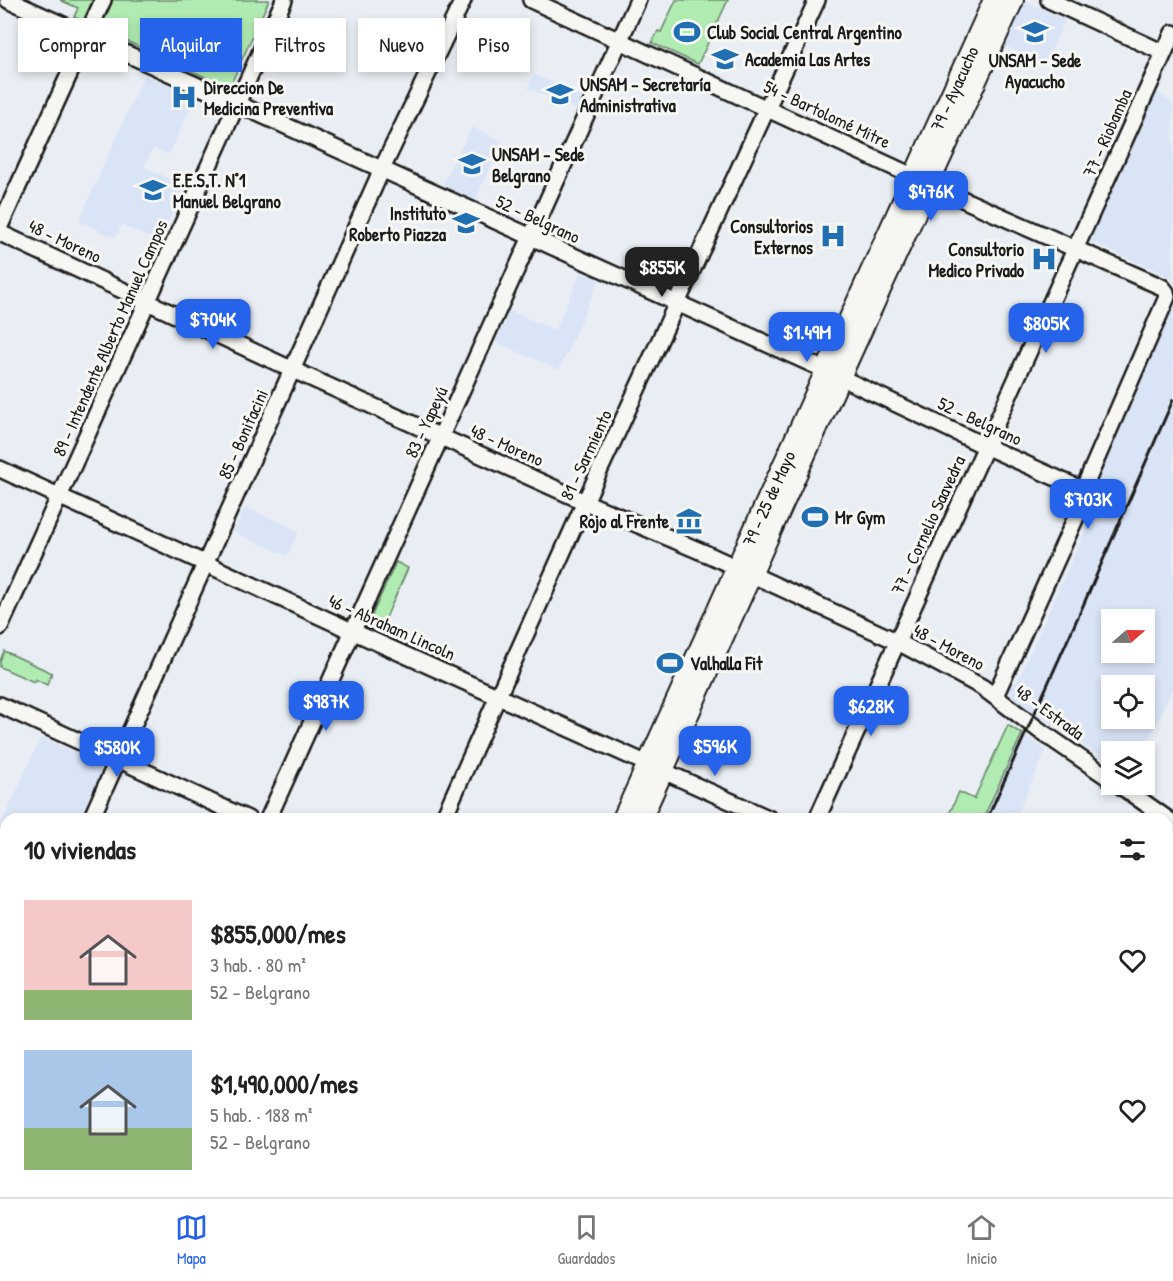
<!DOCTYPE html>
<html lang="es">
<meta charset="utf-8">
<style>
:root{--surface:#fff;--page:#f2f2f2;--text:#222;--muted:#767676;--line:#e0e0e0;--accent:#2563eb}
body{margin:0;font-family:"Patrick Hand",sans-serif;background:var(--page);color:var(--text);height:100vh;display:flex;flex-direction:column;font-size:22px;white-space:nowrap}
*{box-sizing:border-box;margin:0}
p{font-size:20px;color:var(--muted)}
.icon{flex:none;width:33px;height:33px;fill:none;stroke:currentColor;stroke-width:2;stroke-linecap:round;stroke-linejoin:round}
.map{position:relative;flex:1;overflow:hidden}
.sheet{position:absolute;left:0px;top:813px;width:1173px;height:384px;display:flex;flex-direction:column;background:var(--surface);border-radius:18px 18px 0 0;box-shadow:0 3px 9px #0003}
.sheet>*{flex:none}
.top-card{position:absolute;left:18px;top:18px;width:600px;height:54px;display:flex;gap:12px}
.needle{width:39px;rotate:70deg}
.controls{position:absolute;left:1101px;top:609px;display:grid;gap:12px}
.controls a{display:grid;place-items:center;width:54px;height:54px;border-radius:0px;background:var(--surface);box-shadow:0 3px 9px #0003;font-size:30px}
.price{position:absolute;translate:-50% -51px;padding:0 14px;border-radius:12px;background:var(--accent);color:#fff;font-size:20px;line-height:39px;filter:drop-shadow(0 2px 3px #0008)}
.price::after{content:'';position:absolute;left:50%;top:36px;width:18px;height:14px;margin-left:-9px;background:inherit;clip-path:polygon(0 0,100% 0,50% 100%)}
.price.active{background:#222;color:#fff}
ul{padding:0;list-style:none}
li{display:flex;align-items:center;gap:18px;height:150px;padding:0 24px}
li span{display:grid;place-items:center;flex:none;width:168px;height:120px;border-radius:0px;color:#555}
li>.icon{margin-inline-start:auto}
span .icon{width:72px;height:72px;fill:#fffc;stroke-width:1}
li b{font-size:26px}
h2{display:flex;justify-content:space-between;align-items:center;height:72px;padding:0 24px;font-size:26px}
.pill{padding:0 21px;border-radius:0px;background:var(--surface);box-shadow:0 3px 9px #0003;font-size:21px;line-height:54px}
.pill.active{background:var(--accent);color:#fff}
.menu{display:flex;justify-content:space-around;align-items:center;height:84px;border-top:2px solid var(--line);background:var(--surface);font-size:16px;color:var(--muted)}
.menu a{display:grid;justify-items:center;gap:3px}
.menu .active{color:var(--accent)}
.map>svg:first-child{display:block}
.built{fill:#d9e4f6;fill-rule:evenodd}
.green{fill:#b0ebb1;stroke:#668466;stroke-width:1.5}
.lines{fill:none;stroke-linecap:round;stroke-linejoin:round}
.minor-casing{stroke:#1c1c1c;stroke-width:20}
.major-casing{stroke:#1c1c1c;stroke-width:24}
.minor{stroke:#f6f6f2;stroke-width:15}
.major{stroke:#f6f6f2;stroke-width:20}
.rail{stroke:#1c1c1c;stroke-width:3}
.labels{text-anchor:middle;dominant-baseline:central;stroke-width:6;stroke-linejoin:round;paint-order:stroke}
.poi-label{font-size:18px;font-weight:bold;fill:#1c1c1c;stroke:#f6f6f2;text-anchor:start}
.street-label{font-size:18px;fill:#1c1c1c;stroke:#f6f6f2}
</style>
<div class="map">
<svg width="1173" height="1197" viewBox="0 0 1173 1197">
<rect width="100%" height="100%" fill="#e9eef4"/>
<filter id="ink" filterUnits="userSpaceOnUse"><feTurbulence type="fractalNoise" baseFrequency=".0167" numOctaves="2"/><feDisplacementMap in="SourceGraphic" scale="12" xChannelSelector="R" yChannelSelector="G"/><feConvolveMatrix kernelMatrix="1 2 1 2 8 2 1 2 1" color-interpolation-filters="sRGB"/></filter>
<g filter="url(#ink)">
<path class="built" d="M1029,3L1065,20L1045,64L1005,46L1024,5Z
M534,74L584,97L577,110L528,88Z
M144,75L195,98L169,155L153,148L144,167L185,186L159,242L122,225L115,238L79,221Z
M1157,92L1173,104V278L1089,241Z
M472,127L502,141L475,200L442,185Z
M581,272L599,280L559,370L496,342L510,311L555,330Z
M1173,293V687L1144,751L1112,752L1111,764L1033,711L1006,697L1004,693L1018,680L1102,493L1104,488L1090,482ZM1112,620H1144V652H1112ZM1112,686H1144V718H1112Z
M245,507L299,531L287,556L234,532Z
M1022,734L1046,750L1015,819H983Z
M41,737L99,764L101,771L79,819H6V902L0,899V827Z
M0,977L6,979V1191H442L440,1197H0Z
M798,1191H840L838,1197H795Z"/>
<path class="green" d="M60,0H269L229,88L74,17L78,8Z
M676,0H728L698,64L652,43L658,31L661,32Z
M396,562L408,568L380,631L377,630L372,615Z
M4,651L52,673L47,685L35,679L34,682L0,667V661Z
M1008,725L1022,734L983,819H947L959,792L974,799Z
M0,899L6,902V947L0,946Z"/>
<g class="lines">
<g class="minor-casing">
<path id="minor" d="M8,0L825,370L985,446L1083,490
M531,0L971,203L1162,287L1166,292L1167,297L1083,490L1081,506L995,696
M1049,0L1164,53
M0,226L103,0
M0,233L293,370L585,502L707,554L896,641L982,687L1039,730L1112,780
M0,469L354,632L770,819
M0,627L284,0
M0,705L248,819
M1118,784L1173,823
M91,819L382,169L463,0
M268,819L638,0
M443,819L585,502L817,0
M817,819L1173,33
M0,955L6,958
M1167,1000L1173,1003
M0,1068L6,1072
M192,1191L201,1197
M518,1191L530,1197
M1059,1191L1070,1197
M272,1197L275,1191
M645,1197L648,1191
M861,1197L864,1191
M996,1197L999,1191
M1173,1197V1196"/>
</g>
<g class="major-casing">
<g id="major">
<path id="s1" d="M623,819L994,0"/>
<path d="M641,819L840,377L1013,0"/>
<path d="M453,1197L456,1191"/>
<path d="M470,1197L473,1191"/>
</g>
</g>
<use href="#minor" class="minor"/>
<use href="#major" class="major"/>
<path class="rail" d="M987,819L1082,608L1173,400
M815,1197L818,1191"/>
</g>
</g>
<defs>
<g id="stadium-bare" transform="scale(2.07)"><path d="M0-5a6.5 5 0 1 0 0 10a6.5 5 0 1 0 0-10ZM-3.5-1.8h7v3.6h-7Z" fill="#1f6fb2" stroke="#f6f6f2" stroke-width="2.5" paint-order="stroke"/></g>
<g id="university-bare" transform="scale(2.07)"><path d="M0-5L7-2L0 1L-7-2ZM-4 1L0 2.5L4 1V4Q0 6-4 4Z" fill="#1f6fb2" stroke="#f6f6f2" stroke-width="2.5" paint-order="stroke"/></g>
<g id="hospital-bare" transform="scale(2.07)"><path d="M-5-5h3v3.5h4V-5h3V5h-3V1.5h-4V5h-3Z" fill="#1f6fb2" stroke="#f6f6f2" stroke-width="2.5" paint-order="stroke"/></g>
<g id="museum-bare" transform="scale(2.07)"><path d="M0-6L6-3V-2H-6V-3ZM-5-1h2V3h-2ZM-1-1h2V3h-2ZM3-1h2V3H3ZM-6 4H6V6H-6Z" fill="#1f6fb2" stroke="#f6f6f2" stroke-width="2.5" paint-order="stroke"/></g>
</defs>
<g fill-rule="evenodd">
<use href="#stadium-bare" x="687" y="32"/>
<use href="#university-bare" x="1035" y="32"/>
<use href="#university-bare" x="725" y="59"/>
<use href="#university-bare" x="560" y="94"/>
<use href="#hospital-bare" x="184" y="97"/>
<use href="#university-bare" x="472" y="164"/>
<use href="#university-bare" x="153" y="190"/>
<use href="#university-bare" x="466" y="223"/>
<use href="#hospital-bare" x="833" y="236"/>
<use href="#hospital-bare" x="1044" y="259"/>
<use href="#stadium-bare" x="815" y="517"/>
<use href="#museum-bare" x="689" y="521"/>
<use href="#stadium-bare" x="670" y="663"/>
</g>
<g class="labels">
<g class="poi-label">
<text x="707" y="32">Club Social Central Argentino</text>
<text x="745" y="59">Academia Las Artes</text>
<text x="1035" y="60" text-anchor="middle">UNSAM - Sede<tspan x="1035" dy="21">Ayacucho</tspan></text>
<text x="580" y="84">UNSAM - Secretaría<tspan x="580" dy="21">Administrativa</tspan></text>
<text x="204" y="87">Direccion De<tspan x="204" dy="21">Medicina Preventiva</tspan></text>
<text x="492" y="154">UNSAM - Sede<tspan x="492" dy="21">Belgrano</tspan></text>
<text x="173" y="180">E.E.S.T. N°1<tspan x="173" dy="21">Manuel Belgrano</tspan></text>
<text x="446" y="213" text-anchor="end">Instituto<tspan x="446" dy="21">Roberto Piazza</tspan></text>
<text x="813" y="226" text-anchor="end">Consultorios<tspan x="813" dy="21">Externos</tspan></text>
<text x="1024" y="249" text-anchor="end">Consultorio<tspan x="1024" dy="21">Medico Privado</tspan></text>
<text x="835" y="517">Mr Gym</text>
<text x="669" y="521" text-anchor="end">Rojo al Frente</text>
<text x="690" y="663">Valhalla Fit</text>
</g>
<g class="street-label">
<text stroke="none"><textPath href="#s1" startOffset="802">79 - Ayacucho</textPath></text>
<text transform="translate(827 114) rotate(25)">54 - Bartolomé Mitre</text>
<text transform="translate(1107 133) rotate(-66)">77 - Riobamba</text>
<text transform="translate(538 219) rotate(25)">52 - Belgrano</text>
<text transform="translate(65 241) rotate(25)">48 - Moreno</text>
<text transform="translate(110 338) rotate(-66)">89 - Intendente Alberto Manuel Campos</text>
<text transform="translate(980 421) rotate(25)">52 - Belgrano</text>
<text transform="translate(426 422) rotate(-65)">83 - Yapeyú</text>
<text transform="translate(243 434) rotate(-66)">85 - Bonifacini</text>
<text transform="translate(507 445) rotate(24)">48 - Moreno</text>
<text transform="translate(586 455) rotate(-65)">81 - Sarmiento</text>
<text stroke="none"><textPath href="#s1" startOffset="352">79 - 25 de Mayo</textPath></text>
<text transform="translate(928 525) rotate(-65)">77 - Cornelio Saavedra</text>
<text transform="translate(392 627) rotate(24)">46 - Abraham Lincoln</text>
<text transform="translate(949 647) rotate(28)">48 - Moreno</text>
<text transform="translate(1050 712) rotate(36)">48 - Estrada</text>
</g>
</g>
</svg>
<div class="controls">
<a><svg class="needle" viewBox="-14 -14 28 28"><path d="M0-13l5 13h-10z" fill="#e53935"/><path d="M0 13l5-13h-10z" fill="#767676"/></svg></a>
<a><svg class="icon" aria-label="locate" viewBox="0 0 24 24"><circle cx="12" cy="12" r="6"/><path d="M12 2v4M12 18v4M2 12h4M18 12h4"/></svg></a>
<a><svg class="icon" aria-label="layers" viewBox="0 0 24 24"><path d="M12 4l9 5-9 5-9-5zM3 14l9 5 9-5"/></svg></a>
</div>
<b class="price" style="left:931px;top:222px">$476K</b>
<b class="price active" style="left:662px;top:298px">$855K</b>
<b class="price" style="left:213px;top:350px">$704K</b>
<b class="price" style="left:1046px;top:354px">$805K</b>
<b class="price" style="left:807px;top:363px">$1.49M</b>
<b class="price" style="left:1088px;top:530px">$703K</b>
<b class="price" style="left:326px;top:732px">$987K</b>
<b class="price" style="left:871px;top:737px">$628K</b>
<b class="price" style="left:715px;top:777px">$596K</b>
<b class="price" style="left:117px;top:778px">$580K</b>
<div class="top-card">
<a class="pill">Comprar</a>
<a class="pill active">Alquilar</a>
<a class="pill">Filtros</a>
<a class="pill">Nuevo</a>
<a class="pill">Piso</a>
</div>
<section class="sheet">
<h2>10 viviendas<svg class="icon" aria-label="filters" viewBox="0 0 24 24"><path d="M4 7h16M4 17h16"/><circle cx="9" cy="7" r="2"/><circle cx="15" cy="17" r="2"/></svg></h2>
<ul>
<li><span style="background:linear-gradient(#f6c9c9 75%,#8fb573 0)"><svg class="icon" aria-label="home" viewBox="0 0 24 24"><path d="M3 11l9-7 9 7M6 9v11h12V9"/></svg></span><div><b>$855,000/mes</b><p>3 hab. · 80 m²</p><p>52 - Belgrano</p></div><svg class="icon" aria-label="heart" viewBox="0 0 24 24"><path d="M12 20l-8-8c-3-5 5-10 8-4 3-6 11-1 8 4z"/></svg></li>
<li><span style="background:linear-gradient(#a9c7e8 65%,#8fb573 0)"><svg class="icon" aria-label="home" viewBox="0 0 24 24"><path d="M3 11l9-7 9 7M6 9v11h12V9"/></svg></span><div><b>$1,490,000/mes</b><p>5 hab. · 188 m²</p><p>52 - Belgrano</p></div><svg class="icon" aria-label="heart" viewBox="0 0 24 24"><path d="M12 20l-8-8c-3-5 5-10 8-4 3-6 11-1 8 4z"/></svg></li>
</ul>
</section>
</div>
<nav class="menu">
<a class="active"><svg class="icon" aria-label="map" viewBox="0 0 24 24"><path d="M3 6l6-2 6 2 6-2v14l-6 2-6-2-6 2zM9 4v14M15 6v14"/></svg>Mapa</a>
<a><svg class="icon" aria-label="saved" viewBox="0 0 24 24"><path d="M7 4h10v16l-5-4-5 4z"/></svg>Guardados</a>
<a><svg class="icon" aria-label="home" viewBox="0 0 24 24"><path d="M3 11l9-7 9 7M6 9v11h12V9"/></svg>Inicio</a>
</nav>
